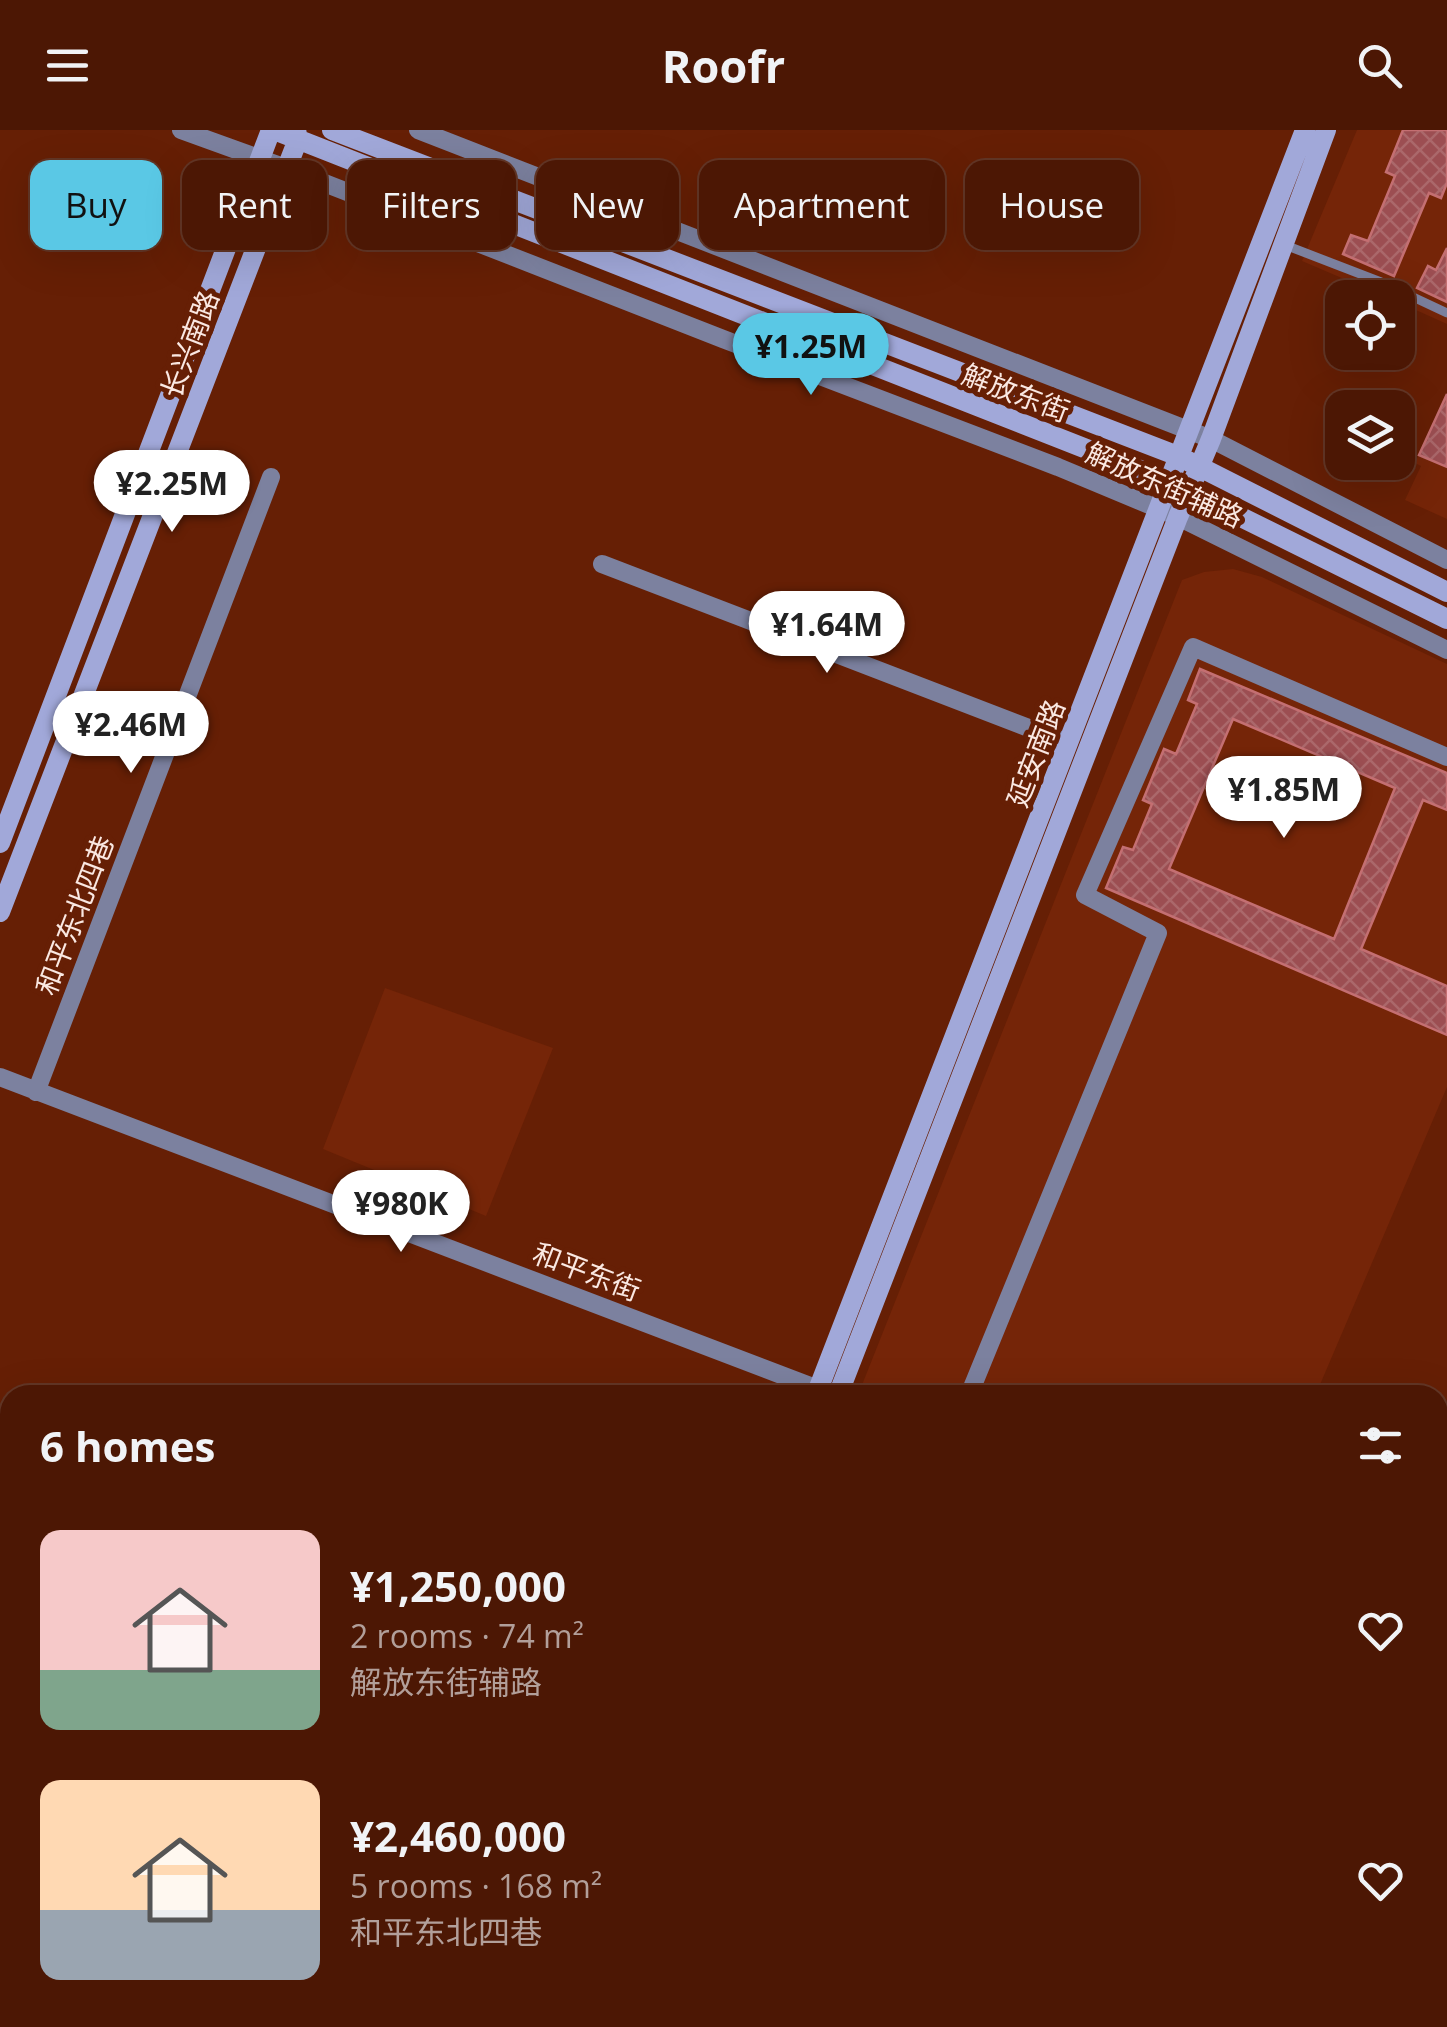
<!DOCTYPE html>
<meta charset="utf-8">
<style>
:root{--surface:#4c1704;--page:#53200e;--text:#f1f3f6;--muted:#b29f9a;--line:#633626;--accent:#5ac8e5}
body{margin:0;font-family:"Open Sans","Noto Sans SC",sans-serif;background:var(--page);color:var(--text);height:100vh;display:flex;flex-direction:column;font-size:38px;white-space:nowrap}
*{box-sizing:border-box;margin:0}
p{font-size:32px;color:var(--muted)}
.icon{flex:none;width:55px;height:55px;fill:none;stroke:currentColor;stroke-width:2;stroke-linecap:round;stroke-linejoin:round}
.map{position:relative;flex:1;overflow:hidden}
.panel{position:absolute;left:0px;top:1255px;width:1448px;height:642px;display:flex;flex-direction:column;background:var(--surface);border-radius:30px 30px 0 0;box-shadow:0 10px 40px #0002,0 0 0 2px var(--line)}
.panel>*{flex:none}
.banner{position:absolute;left:30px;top:30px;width:1388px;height:90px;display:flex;gap:20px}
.buttons{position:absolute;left:1325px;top:150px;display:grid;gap:20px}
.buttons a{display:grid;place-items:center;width:90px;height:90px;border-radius:20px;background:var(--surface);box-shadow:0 10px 40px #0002,0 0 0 2px var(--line);font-size:50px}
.price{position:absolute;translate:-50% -85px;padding:0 22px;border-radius:35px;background:#fff;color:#222;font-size:32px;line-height:65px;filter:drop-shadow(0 2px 5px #0008)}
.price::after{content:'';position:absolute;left:50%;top:60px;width:30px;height:22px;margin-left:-15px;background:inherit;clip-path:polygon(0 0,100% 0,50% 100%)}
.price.selected{background:var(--accent);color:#111}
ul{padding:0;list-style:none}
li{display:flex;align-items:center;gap:30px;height:250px;padding:0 40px}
li span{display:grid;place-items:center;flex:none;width:280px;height:200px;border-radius:20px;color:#555}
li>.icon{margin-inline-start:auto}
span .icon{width:120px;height:120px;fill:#fffc;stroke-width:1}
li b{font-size:42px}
h2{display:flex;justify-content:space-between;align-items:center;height:120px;padding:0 40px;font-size:42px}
.pill{padding:0 35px;border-radius:20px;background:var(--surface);box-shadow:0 10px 40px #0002,0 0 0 2px var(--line);font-size:35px;line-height:90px}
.pill.selected{background:var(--accent);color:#111}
header{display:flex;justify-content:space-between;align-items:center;height:130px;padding:0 40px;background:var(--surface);font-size:45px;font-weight:700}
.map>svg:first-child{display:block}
.built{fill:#752508}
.water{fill:url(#water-ripples)}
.building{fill:url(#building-cross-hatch);stroke:#c46f72;stroke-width:2.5;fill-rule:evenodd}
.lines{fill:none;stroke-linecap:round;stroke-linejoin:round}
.path{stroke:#a67665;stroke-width:2.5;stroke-dasharray:5 5;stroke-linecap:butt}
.lane{stroke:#7c819f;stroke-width:9}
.street{stroke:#7c819f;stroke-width:18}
.secondary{stroke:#a1a8d9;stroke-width:20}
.labels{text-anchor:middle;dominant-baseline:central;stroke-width:10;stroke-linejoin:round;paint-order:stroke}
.street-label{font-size:28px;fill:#fae8e2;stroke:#661f05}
</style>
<header><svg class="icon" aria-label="menu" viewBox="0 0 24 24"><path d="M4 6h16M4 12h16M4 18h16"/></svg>Roofr<svg class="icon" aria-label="search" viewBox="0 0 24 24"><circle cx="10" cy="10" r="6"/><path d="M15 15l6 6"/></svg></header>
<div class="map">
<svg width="1447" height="1897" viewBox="0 0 1447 1897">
<defs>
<pattern id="water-ripples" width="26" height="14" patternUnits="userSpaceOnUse" patternTransform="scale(2.5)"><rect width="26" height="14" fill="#2397b2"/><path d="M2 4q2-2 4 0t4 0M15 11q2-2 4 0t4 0" fill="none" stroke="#317b8c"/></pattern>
<pattern id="building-cross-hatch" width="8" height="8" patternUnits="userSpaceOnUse" patternTransform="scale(2.5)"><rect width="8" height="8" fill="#9c4e52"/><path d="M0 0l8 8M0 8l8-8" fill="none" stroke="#ab686b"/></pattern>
</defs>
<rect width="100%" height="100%" fill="#661f05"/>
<path class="built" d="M1357,0H1447V194L1398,172V168L1386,167L1302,131Z
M1447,264V389L1405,370L1421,336L1415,333Z
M1233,439L1262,447L1447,534V957L1319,1257L1336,1265H858L1182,450L1204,442Z
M385,858L553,918L486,1086L323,1019Z
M1438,1307L1447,1311V1897H1228L1232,1888H1438Z"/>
<path class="water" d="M0,1616L10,1619V1677L0,1674Z
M733,1888H861L885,1897H751Z"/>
<path class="building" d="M1403,0H1447V53L1441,68L1429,63L1394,146L1343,124L1351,105L1368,111L1395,46L1386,42Z
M1447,118V172L1417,158L1428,136L1436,140Z
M1447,264V337L1419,325Z
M1200,539L1447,643V680L1423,670L1361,819L1447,856V905L1106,758L1123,717L1133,720L1152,674L1143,670L1164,619L1176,624L1197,574L1188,570ZM1233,589L1395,658L1334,809L1169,739Z"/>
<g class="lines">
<path class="path" d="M686,1888L702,1897
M613,1894L636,1895L642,1888"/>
<path class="lane" d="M1285,115L1381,152L1447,183"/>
<path class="street" d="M181,0L286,38L723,209L1058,337L1178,387L1447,520
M418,0L1211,309L1447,430
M602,434L1068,613
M0,947L831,1264
M36,962L271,347
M969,1265L1158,803L1085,765L1193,517L1447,627
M0,1706L10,1709
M0,1792L10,1796
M296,1888L326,1897
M1266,1897L1270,1888"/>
<path class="secondary" d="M274,0L1168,351L1447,489
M332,0L1178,326L1447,462
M0,713L271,0
M0,782L298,9L296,0
M816,1265L1305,0
M838,1265L1178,387L1211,309L1326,0
M0,1735L10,1738
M0,1762L10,1766
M386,1888L417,1897
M482,1888L512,1897
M565,1897L568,1888
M591,1897L595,1888"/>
</g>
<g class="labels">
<g class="street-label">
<text transform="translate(189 214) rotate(-69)">长兴南路</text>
<text transform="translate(1016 262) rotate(21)">解放东街</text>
<text transform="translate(1165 354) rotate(24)">解放东街辅路</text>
<text transform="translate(1035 623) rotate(-69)">延安南路</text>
<text transform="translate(74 785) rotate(-69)">和平东北四巷</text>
<text transform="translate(587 1141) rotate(21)">和平东街</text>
</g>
</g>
</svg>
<div class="buttons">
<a><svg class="icon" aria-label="locate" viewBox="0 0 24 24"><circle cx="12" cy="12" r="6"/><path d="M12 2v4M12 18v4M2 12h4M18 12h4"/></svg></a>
<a><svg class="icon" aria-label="layers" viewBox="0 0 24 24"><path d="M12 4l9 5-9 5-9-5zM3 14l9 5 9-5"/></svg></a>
</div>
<b class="price selected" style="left:811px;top:268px">¥1.25M</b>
<b class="price" style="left:172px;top:405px">¥2.25M</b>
<b class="price" style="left:827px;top:546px">¥1.64M</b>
<b class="price" style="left:131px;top:646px">¥2.46M</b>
<b class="price" style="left:1284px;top:711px">¥1.85M</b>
<b class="price" style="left:401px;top:1125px">¥980K</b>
<div class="banner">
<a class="pill selected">Buy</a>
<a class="pill">Rent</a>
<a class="pill">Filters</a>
<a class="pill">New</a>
<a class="pill">Apartment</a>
<a class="pill">House</a>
</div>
<section class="panel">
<h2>6 homes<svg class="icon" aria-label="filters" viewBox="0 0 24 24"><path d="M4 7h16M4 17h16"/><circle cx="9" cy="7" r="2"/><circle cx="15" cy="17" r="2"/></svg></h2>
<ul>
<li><span style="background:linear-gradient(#f6c9c9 70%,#7fa58c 0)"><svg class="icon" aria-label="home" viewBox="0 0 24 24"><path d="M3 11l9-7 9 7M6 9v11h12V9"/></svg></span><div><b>¥1,250,000</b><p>2 rooms · 74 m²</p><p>解放东街辅路</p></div><svg class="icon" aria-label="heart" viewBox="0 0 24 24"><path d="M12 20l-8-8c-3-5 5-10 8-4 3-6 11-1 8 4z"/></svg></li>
<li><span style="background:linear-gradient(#ffd9b3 65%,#9aa5b1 0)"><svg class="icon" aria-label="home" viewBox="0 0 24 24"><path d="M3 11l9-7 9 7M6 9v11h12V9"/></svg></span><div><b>¥2,460,000</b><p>5 rooms · 168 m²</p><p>和平东北四巷</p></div><svg class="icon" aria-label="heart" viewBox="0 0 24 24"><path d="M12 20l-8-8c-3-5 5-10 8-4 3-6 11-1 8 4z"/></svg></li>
</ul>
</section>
</div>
